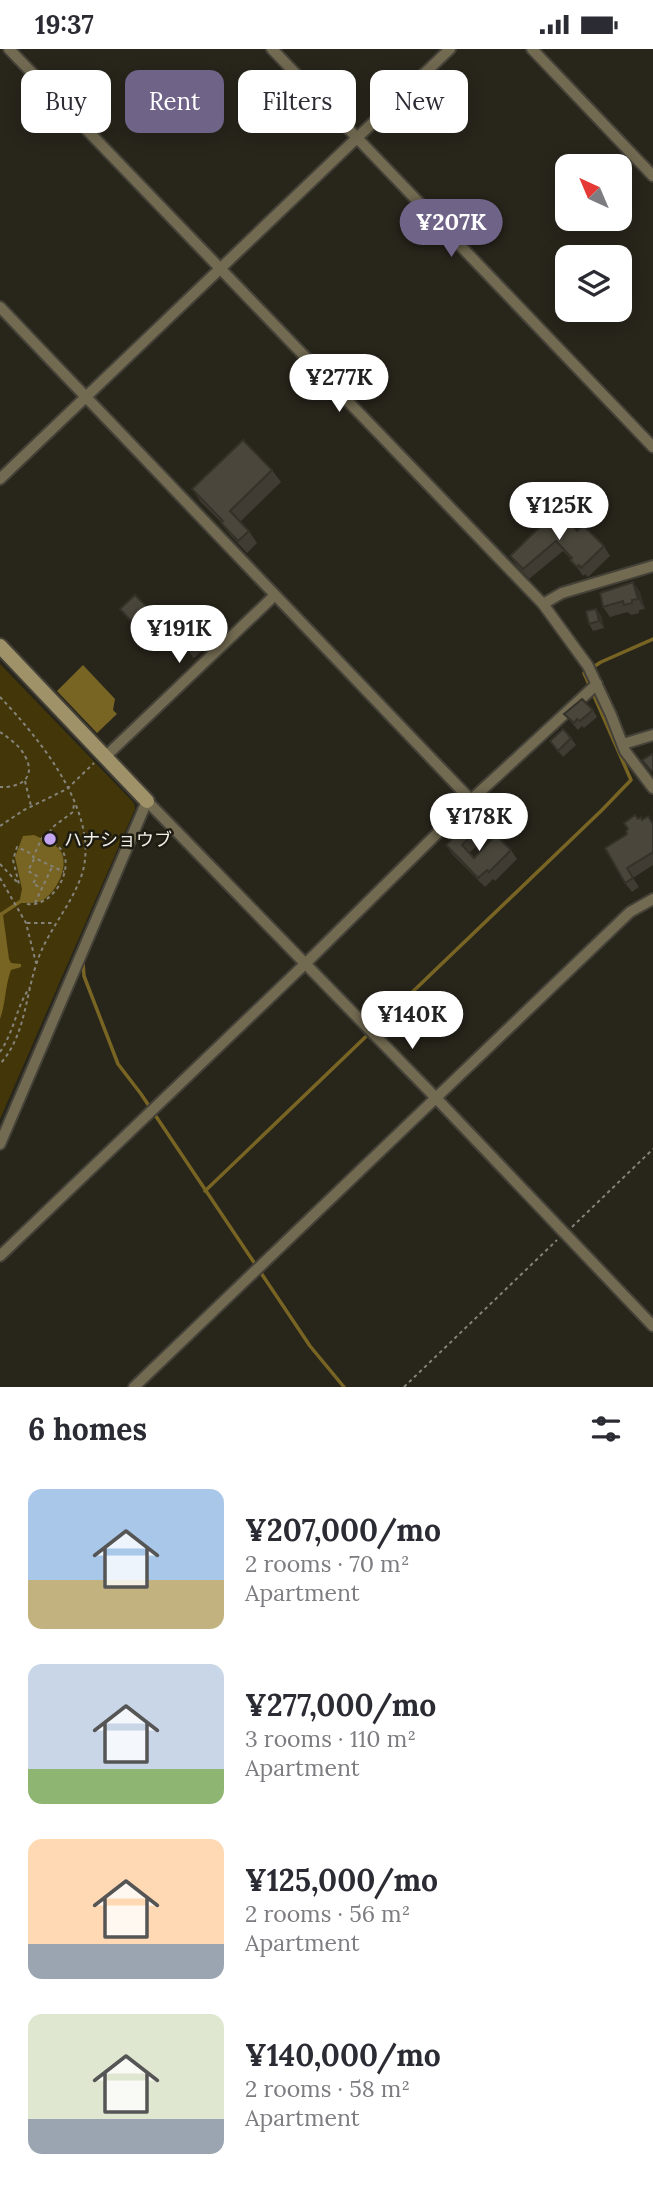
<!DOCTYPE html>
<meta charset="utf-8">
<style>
:root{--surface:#fff;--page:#f2f2f3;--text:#2b2b33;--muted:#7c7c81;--accent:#706388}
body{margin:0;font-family:Lora,"Noto Sans JP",serif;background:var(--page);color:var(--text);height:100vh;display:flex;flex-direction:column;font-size:26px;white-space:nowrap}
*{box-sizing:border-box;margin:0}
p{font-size:23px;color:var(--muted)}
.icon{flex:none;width:38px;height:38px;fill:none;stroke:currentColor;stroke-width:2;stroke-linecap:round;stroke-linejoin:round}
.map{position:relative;height:1338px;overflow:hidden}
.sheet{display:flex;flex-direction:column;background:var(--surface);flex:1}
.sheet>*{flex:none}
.guide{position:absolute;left:21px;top:21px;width:612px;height:63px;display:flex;gap:14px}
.needle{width:46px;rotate:316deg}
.controls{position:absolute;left:555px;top:105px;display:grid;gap:14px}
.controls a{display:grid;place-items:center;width:77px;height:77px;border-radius:14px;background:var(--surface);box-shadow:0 4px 18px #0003;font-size:35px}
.price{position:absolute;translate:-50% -60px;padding:0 16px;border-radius:24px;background:#fff;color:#222;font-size:23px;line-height:46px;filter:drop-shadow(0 2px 4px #0008)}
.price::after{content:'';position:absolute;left:50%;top:42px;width:21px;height:16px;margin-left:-10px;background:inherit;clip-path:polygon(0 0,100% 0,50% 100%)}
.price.selected{background:var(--accent);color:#fff}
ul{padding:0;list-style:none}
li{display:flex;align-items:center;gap:21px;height:175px;padding:0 28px}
li span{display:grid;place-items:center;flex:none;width:196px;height:140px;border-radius:14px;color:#555}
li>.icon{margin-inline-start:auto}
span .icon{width:84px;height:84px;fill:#fffc;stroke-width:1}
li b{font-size:30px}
h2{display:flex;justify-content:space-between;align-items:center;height:84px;padding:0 28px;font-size:30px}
.chip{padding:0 24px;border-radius:14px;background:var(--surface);box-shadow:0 4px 18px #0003;font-size:24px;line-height:63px}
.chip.selected{background:var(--accent);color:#fff}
.status{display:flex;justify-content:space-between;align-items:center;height:49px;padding:0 35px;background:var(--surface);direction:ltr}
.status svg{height:19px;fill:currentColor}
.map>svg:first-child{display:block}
.green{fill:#433709}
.water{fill:#786523}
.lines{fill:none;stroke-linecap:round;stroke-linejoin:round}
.stream{stroke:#786523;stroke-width:3.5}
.street-casing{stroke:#444138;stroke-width:14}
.secondary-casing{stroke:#444138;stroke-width:18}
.path{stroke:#86837b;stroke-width:2;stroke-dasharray:3.5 3.5;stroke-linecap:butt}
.street{stroke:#726a51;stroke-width:10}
.secondary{stroke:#9f9268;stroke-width:14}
.wall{fill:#403c33}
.shaded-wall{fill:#343129}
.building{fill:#4a463b;stroke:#343129;stroke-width:2}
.poi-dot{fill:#c5a7f1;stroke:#1e1b11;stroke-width:2.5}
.labels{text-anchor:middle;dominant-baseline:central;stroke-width:5;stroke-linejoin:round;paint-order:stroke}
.poi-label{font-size:18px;fill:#f0eee7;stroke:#1e1b11;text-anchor:start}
</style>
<div class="status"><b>19:37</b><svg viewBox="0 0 49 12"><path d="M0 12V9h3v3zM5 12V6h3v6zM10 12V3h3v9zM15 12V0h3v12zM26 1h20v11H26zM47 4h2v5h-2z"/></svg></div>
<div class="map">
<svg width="653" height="1338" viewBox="0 0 653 1338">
<rect width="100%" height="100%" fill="#28251b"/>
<path class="green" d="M0,615L134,754L135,760L0,1070Z"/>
<path class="water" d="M83,616L115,650L113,661L117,665L97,684L57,642Z
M34,786C42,790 53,794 59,800C72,815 55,847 39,853C33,854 27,854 21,854L20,850L22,840L15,808L23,787Z
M0,863L3,866L9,910L11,914L21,915V918L11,921C5,936 6,954 0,970Z"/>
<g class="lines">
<path class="stream" d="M0,866L21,852
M83,913L84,927L118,1015L141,1045L310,1297L344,1338
M205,1142L602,761L631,731L584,624L601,613L653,590"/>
<g class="street-casing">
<path id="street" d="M9,0L543,555L588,617L611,666L625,702L653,739
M272,0L653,398
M532,0L653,127
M0,258L471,751
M0,430L450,0
M543,555L562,544L653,517
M623,695L653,686
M105,708L274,547
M0,1095L147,752L436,1049L653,1277
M0,1207L305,915L471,751L597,635
M134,1338L630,863L653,850"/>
</g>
<g class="secondary-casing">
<path id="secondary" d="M0,597L147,752"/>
</g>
<path class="path" d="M0,648C39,689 101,764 82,825C72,856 46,883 36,916C25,950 25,987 0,1015
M0,683C9,689 20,697 25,707C37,729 20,739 0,738
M25,732L31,757
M0,777L24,761L67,740L94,714
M45,789L54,777L73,763L74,755
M34,810L28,822L37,827L33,835L42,839
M0,815L19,835L13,811L17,798L32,805
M0,829L26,874L36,914
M35,854L52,818
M27,855C50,859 72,826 64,805C60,796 50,793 42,789L33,808L64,823
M27,874H53
M0,1003C15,981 16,958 30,938
M572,1178L653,1100
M404,1338L557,1191"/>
<use href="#street" class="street"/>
<use href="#secondary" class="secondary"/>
</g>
<path class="wall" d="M272,421L281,433L240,473L249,482L257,494L247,504L230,486L221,473L201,453L192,440Z
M577,482L604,497L610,507L588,528L585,525L583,527L571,510L563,502L529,530L516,516L510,507Z
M633,533L640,543L645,560L639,561V564L631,566L628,563L610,568L603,558Z
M146,557L151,564L135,579L120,560Z
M601,566L604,579L593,582L589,575Z
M205,587L210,594L194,609L180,593Z
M593,661L597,668L584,679L582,677L578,681L564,665Z
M571,689L576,696L563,708L550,692Z
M638,770L653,775V816L633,829L639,838L632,843L625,834L627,785L628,780Z
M472,786L479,795L469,804L474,809L511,801L517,810L495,832L493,830L485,838L452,805L446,796Z"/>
<path class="shaded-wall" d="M633,533L640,543L645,560L638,550Z
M596,560L601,566L604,579L599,572Z"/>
<path class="building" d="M243,391L272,421L230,462L249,482L238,492L221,474L223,472L192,440Z
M557,461L577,482L583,476L604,497L581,519L579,516L577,518L570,511L572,509L556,492L523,520L510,507Z
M633,533L638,550L632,551V554L624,556L623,552L603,558L600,544Z
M135,546L146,557L131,572L120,560Z
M596,560L599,572L589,575L586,562Z
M196,578L205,587L189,602L180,593Z
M582,650L593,661L580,672L577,670L574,674L564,665Z
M563,680L571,689L558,702L550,692Z
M652,705L653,707V721L651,722L642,711Z
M635,766L638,770L641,768L642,771L648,767L653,775V803L627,819L633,829L625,834L605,799L627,785L626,782L628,780L624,774Z
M464,778L472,786L462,796L474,809L496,786L511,801L489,823L487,821L478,829L446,796Z"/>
<circle class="poi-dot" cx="50" cy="790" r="7"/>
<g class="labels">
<g class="poi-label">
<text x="64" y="790">ハナショウブ</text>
</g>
</g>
</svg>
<div class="controls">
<a><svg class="needle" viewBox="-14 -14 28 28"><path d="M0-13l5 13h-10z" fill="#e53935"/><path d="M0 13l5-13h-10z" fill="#7c7c81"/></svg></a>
<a><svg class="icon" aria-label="layers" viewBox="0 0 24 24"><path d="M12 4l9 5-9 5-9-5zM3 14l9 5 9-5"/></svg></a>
</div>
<b class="price selected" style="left:451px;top:210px">¥207K</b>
<b class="price" style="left:339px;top:365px">¥277K</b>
<b class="price" style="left:559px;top:493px">¥125K</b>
<b class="price" style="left:179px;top:616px">¥191K</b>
<b class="price" style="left:479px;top:804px">¥178K</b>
<b class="price" style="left:412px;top:1002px">¥140K</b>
<div class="guide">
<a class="chip">Buy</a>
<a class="chip selected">Rent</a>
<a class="chip">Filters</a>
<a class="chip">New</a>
</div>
</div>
<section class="sheet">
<h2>6 homes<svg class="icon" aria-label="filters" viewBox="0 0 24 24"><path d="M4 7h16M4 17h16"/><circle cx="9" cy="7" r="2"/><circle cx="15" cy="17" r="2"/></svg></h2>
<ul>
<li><span style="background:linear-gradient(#a9c7e8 65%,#c2b280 0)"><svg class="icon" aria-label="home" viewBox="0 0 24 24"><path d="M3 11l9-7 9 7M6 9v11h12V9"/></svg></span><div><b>¥207,000/mo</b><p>2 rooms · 70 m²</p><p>Apartment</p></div></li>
<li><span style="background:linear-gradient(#c9d6e8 75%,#8fb573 0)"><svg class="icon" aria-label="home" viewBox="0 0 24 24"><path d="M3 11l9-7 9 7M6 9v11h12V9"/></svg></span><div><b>¥277,000/mo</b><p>3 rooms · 110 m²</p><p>Apartment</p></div></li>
<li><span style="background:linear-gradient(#ffd9b3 75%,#9aa5b1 0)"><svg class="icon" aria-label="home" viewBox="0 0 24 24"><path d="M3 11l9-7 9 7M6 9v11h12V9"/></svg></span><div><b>¥125,000/mo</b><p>2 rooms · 56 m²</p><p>Apartment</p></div></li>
<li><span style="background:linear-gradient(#dfe7d0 75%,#9aa5b1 0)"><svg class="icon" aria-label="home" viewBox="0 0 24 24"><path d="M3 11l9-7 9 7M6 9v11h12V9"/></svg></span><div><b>¥140,000/mo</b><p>2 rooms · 58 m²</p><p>Apartment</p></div></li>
</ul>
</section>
